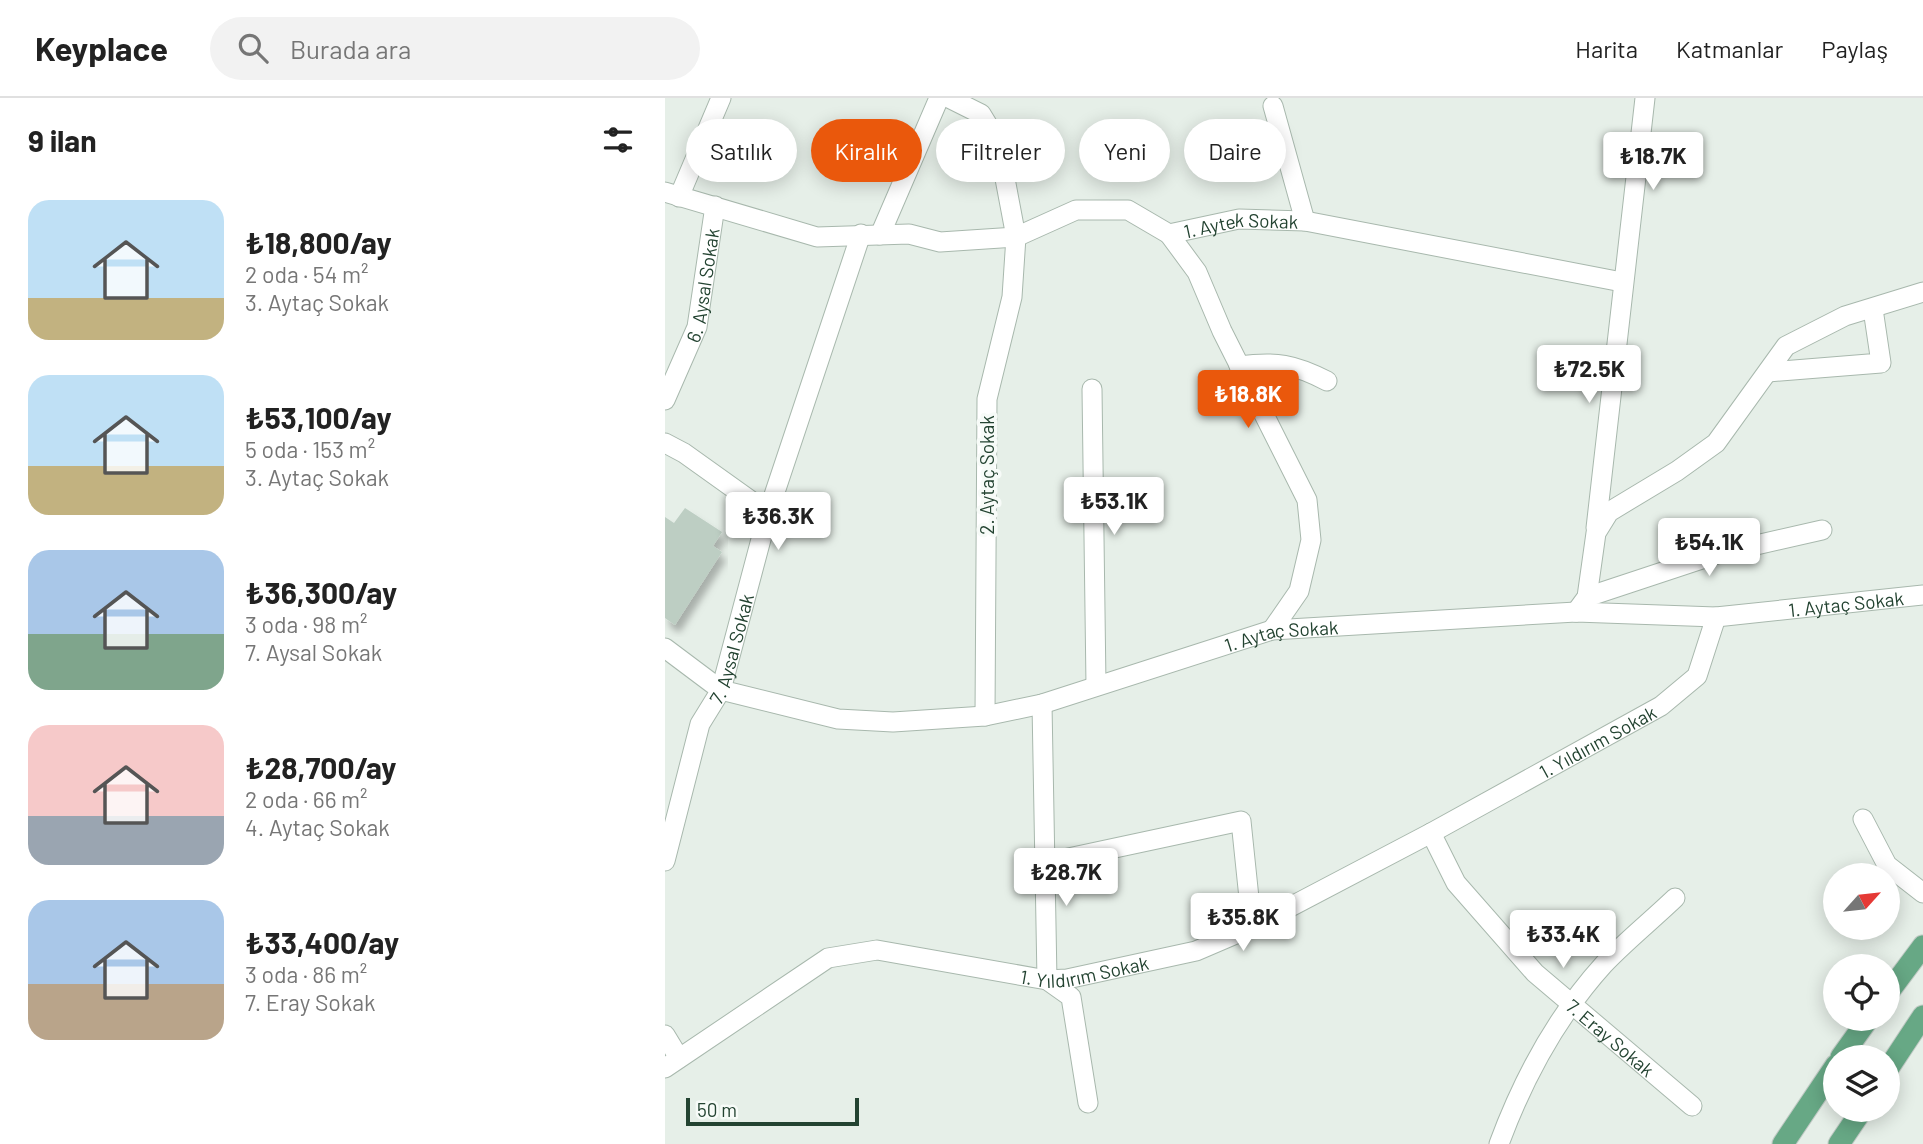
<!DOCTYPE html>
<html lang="tr">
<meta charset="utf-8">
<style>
:root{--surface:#fff;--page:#f2f2f2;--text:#222;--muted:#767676;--line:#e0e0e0;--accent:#ea580c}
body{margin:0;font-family:Barlow,sans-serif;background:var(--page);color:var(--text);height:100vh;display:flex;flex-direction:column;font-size:26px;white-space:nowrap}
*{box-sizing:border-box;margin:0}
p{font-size:23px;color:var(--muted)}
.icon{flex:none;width:38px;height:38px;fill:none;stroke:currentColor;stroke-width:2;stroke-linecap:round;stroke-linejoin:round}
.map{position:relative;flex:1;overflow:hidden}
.sheet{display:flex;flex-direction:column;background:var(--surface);width:665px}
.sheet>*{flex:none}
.top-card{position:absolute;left:21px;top:21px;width:665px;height:63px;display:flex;gap:14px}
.needle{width:46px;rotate:63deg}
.buttons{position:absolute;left:1158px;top:765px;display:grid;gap:14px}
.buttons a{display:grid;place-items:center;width:77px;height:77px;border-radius:50%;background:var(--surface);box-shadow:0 4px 18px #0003;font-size:35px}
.scale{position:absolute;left:21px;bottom:18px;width:173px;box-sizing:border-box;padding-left:7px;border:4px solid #234331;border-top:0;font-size:19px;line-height:24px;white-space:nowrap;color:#234331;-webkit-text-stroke:5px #f7fbf8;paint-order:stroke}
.price{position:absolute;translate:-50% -60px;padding:0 16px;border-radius:7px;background:#fff;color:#222;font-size:23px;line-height:46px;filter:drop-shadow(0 2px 4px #0008)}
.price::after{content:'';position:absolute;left:50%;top:42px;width:21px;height:16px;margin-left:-10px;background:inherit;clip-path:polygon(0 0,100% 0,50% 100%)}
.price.on{background:var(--accent);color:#fff}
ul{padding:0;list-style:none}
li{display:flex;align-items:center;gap:21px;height:175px;padding:0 28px}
li span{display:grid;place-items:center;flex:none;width:196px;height:140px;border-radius:21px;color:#555}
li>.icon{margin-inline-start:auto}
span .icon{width:84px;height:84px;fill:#fffc;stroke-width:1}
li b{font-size:30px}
h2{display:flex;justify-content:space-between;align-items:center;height:84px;padding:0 28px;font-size:30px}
.pill{padding:0 24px;border-radius:32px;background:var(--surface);box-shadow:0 4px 18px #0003;font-size:24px;line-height:63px}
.pill.on{background:var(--accent);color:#fff}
header{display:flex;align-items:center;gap:42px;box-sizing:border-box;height:98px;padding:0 35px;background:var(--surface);border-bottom:2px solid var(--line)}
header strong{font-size:33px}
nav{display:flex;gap:38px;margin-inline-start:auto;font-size:24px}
.search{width:490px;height:63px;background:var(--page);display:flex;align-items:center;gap:18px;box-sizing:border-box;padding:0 24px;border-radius:38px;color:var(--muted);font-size:26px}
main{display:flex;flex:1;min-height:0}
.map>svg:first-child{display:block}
.building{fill:#bdcec3;filter:url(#shadow)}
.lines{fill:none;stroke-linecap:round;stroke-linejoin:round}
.minor-casing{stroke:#a8b8ad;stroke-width:21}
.primary-casing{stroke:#c1cac5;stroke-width:23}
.minor{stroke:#fff;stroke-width:19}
.primary{stroke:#67a885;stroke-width:21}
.labels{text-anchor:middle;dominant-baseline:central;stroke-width:7;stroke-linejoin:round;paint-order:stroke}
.street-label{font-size:19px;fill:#234331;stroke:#f7fbf8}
</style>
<header>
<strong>Keyplace</strong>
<div class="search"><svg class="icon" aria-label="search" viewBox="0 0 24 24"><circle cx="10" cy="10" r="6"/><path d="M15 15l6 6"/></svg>Burada ara</div>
<nav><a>Harita</a><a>Katmanlar</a><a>Paylaş</a></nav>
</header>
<main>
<section class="sheet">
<h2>9 ilan<svg class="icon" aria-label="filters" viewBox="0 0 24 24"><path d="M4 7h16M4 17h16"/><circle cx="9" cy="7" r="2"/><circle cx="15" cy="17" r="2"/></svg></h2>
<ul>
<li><span style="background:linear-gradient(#bfe0f5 70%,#c2b280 0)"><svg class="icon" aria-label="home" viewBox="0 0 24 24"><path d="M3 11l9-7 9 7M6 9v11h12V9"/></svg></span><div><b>₺18,800/ay</b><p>2 oda · 54 m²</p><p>3. Aytaç Sokak</p></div></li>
<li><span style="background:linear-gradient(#bfe0f5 65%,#c2b280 0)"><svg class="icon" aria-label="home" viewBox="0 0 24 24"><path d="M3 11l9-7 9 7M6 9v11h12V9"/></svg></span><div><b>₺53,100/ay</b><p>5 oda · 153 m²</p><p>3. Aytaç Sokak</p></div></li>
<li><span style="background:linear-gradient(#a9c7e8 60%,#7fa58c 0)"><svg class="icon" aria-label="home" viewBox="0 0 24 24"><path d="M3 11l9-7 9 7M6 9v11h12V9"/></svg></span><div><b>₺36,300/ay</b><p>3 oda · 98 m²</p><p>7. Aysal Sokak</p></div></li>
<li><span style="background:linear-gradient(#f6c9c9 65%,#9aa5b1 0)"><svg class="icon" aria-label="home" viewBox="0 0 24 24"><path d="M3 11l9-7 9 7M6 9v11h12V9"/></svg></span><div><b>₺28,700/ay</b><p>2 oda · 66 m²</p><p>4. Aytaç Sokak</p></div></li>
<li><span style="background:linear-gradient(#a9c7e8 60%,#b9a48a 0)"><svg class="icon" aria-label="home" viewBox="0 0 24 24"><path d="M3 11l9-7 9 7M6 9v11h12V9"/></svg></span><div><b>₺33,400/ay</b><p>3 oda · 86 m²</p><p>7. Eray Sokak</p></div></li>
</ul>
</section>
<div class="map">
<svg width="1258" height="1046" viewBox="0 0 1258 1046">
<defs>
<filter id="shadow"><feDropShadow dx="4.5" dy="8" stdDeviation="3.5" flood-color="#0004"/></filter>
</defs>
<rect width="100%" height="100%" fill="#e6efe8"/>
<path class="building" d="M20,410L57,434L48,448L57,454L10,527L0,520V419L9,425Z"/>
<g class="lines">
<g class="minor-casing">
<g id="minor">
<path d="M284,0L316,16L327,34L335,54L351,139L347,199L322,301L320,618"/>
<path d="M608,8L640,123"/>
<path id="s1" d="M0,94L152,139L244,136L275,144L351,139L411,112H463L504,136L574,121L640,123L957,184"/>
<path d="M14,99L56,0"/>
<path d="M504,136L532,174L557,233L642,402L646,442L634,493L607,532"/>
<path d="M215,137L274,0"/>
<path d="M574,268C611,263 629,266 662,283"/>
<path d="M1103,274L1216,265L1208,211"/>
<path d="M427,291L431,587"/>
<path id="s2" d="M0,302L32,229L50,108"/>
<path d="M0,345L19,355L103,415"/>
<path d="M931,430L980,0"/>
<path d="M922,499L1052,456L1157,432"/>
<path d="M911,514L922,499L931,435L944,414L1012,373L1051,345L1121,248L1180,218L1258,194"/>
<path id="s3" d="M0,550L56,592L173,621L228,624L320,618L377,606L607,532L911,514L1051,519L1258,497"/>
<path d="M377,606L382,882L406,899L423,1005"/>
<path d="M1198,721L1222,767L1258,795"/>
<path id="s4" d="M766,735L791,785L870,875L1027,1008"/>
<path id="s5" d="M0,763L35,626L56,592L103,415L196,136"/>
<path d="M380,765L576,723L587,829"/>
<path d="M0,937L14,960"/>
<path id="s6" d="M0,970L163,860L212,852L382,882L402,881L531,853L587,829L766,735L996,608L1032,578L1051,519"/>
<path d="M834,1046C858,981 892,918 939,866C961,843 987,822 1010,800"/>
</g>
</g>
<g class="primary-casing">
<path id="primary" d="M1223,895L1258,848
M1176,959L1204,920
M1223,971L1258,918
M1118,1046L1171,967
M1174,1046L1197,1012"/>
</g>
<use href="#minor" class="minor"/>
<use href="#primary" class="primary"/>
</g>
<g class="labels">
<g class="street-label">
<text stroke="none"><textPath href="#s1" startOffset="597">1. Aytek Sokak</textPath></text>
<text stroke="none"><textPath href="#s2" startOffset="122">6. Aysal Sokak</textPath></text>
<text transform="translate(321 377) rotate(-90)">2. Aytaç Sokak</text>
<text stroke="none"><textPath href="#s3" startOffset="1213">1. Aytaç Sokak</textPath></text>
<text stroke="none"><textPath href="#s3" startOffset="646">1. Aytaç Sokak</textPath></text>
<text stroke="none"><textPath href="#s5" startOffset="224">7. Aysal Sokak</textPath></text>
<text stroke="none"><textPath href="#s6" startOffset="1024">1. Yıldırım Sokak</textPath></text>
<text stroke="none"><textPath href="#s6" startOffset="457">1. Yıldırım Sokak</textPath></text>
<text stroke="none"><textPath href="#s4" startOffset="275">7. Eray Sokak</textPath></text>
</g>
</g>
</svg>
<div class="buttons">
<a><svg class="needle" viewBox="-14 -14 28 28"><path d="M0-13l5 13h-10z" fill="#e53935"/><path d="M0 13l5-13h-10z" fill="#767676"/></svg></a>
<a><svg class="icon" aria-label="locate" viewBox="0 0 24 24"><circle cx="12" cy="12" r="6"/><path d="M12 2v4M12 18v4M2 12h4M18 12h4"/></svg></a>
<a><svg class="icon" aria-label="layers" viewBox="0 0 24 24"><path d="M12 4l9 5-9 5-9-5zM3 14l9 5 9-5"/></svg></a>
</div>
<div class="scale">50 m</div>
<b class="price" style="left:988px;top:94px">₺18.7K</b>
<b class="price" style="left:924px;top:307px">₺72.5K</b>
<b class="price on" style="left:583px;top:332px">₺18.8K</b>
<b class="price" style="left:449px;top:439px">₺53.1K</b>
<b class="price" style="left:113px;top:454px">₺36.3K</b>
<b class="price" style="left:1044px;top:480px">₺54.1K</b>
<b class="price" style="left:401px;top:810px">₺28.7K</b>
<b class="price" style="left:578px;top:855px">₺35.8K</b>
<b class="price" style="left:898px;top:872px">₺33.4K</b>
<div class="top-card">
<a class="pill">Satılık</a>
<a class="pill on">Kiralık</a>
<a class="pill">Filtreler</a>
<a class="pill">Yeni</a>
<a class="pill">Daire</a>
</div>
</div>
</main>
